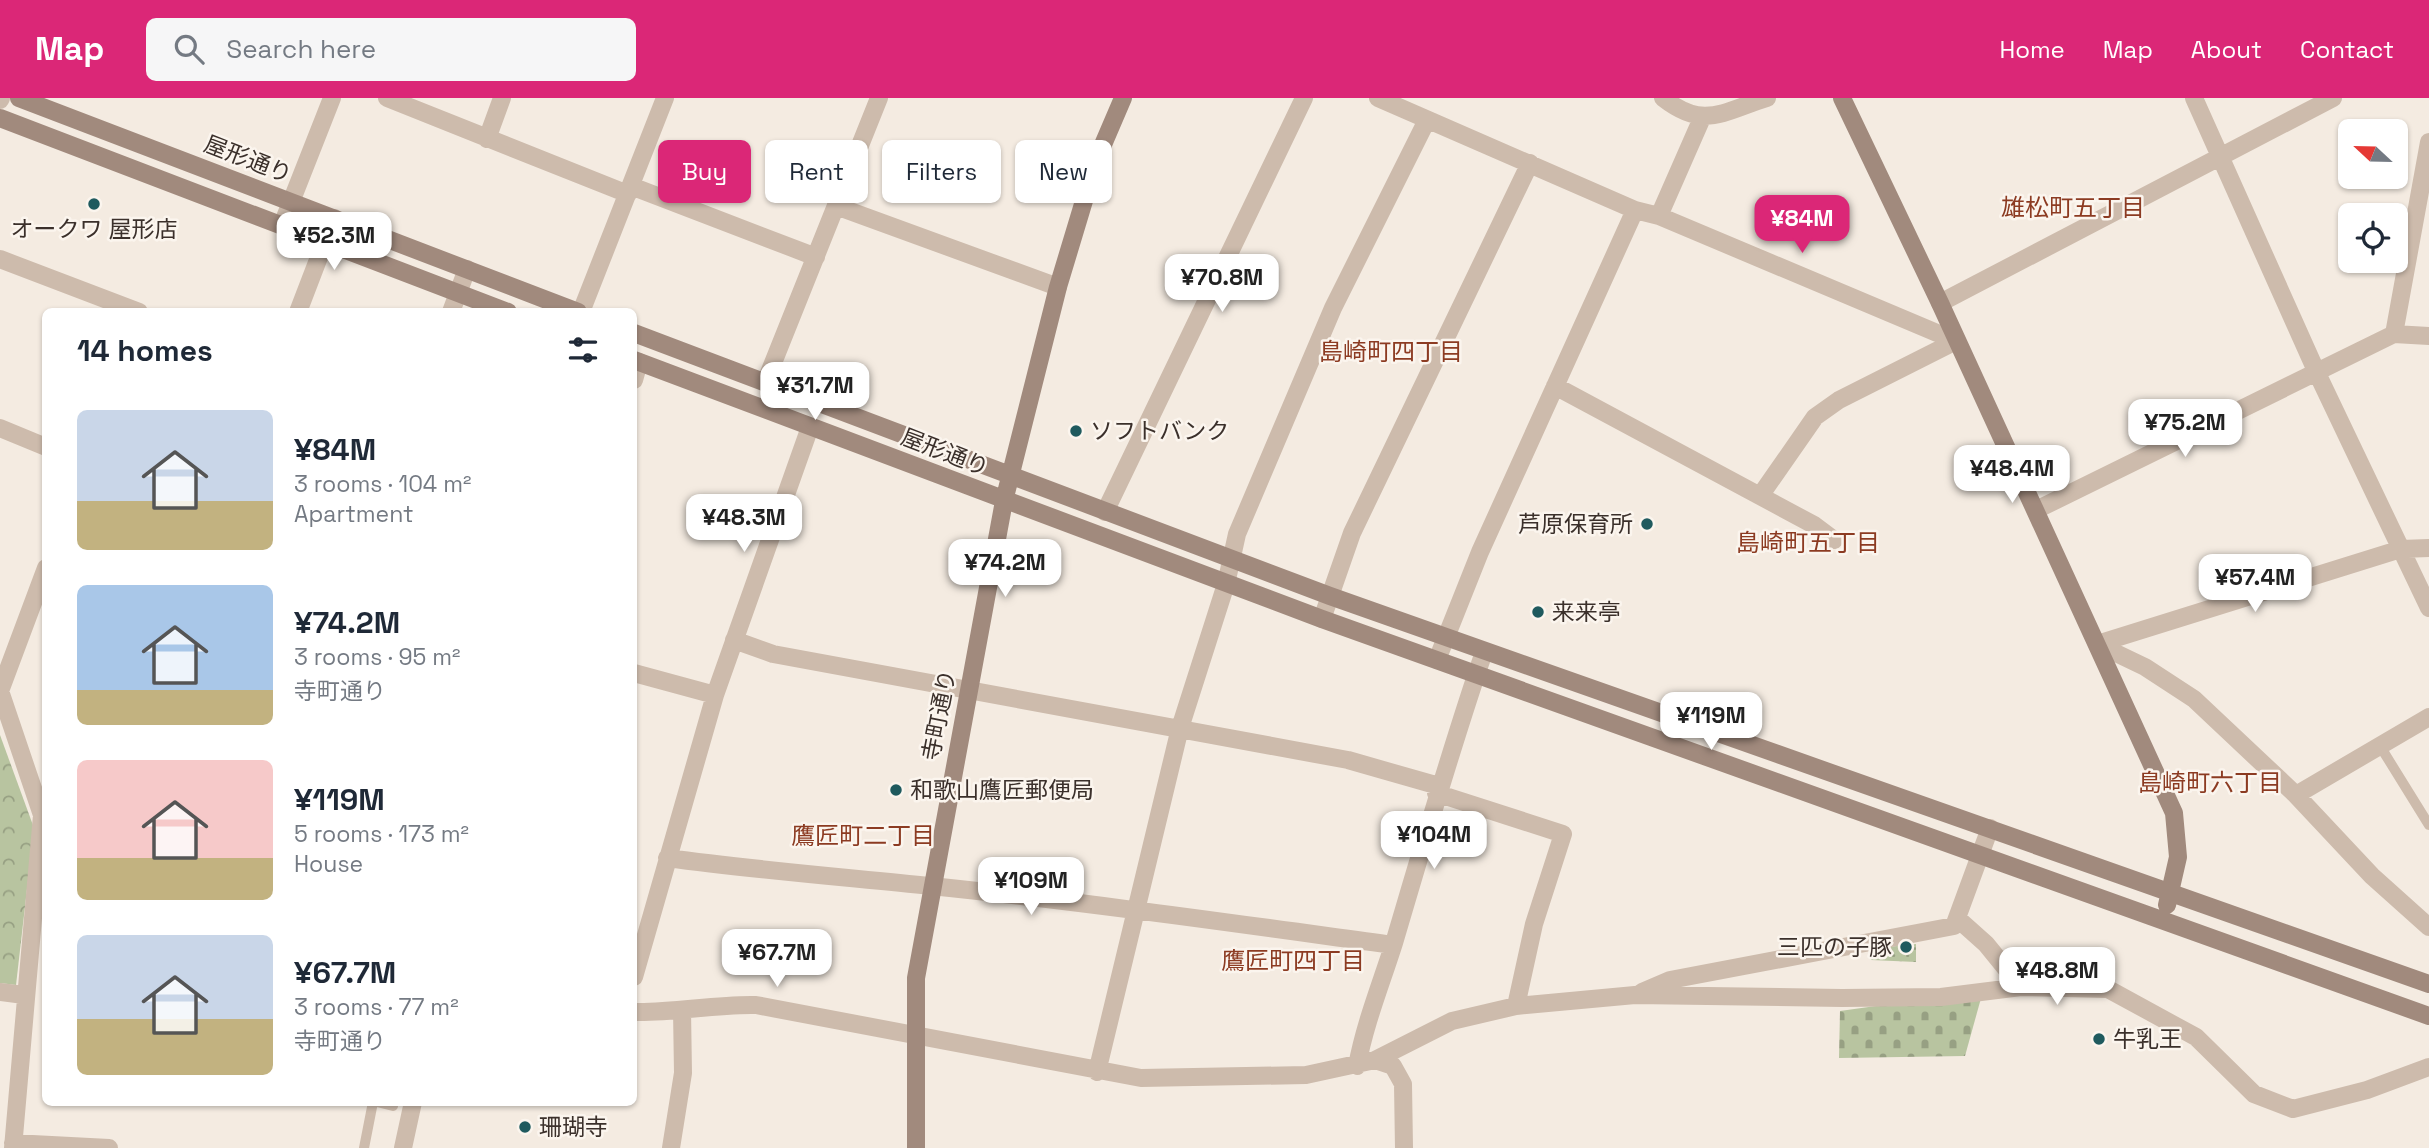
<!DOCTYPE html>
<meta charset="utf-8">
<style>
:root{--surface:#fff;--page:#f6f6f7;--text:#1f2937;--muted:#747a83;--accent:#db2777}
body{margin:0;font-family:"Space Grotesk","Noto Sans JP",sans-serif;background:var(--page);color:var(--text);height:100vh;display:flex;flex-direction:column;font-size:26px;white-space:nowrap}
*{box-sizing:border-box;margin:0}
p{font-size:23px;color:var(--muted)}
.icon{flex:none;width:38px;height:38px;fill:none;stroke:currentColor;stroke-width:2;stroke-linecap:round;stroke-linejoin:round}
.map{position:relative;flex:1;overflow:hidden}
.drawer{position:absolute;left:42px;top:210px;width:595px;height:798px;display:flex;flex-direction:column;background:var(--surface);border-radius:10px;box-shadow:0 2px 5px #0004}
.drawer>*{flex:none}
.top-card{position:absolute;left:658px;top:42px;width:665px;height:63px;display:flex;gap:14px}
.needle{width:46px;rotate:292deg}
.fabs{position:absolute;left:2338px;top:21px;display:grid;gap:14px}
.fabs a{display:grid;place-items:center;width:70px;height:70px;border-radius:10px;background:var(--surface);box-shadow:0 2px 5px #0004;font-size:35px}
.price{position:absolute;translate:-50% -60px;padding:0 16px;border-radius:14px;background:#fff;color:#222;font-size:23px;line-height:46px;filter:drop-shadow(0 2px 4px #0008)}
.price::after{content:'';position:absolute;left:50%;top:42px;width:21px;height:16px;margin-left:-10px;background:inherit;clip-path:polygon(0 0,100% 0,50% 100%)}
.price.active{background:var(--accent);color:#fff}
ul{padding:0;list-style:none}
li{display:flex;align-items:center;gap:21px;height:175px;padding:0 35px}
li span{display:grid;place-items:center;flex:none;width:196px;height:140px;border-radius:10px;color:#555}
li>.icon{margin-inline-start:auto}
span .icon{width:84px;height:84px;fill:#fffc;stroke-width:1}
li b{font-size:30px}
h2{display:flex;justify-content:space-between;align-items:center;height:84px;padding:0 35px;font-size:30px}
.chip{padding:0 24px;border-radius:10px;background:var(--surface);box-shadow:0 2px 5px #0004;font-size:24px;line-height:63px}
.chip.active{background:var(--accent);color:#fff}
header{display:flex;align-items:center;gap:42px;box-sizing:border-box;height:98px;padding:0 35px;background:var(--accent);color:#fff}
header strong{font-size:33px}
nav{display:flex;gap:38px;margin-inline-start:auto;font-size:24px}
.search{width:490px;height:63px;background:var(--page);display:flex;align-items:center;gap:18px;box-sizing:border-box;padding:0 24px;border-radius:10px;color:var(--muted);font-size:26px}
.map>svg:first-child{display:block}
.grass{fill:url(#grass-dots)}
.cemetery{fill:url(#cemetery-stones)}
.park{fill:url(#park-crowns)}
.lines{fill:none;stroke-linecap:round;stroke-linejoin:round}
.lane{stroke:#cdbbac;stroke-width:10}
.street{stroke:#cdbbac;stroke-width:18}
.secondary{stroke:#a18a7d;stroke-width:18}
.poi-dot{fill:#1f5a5e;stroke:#fbf5ee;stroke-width:2.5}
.labels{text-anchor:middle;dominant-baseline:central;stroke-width:5;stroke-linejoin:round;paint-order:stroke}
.street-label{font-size:23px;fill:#3b302b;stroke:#fbf5ee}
.poi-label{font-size:23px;fill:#3b302b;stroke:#fbf5ee;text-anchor:start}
.neighbourhood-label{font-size:24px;fill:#8c3b22;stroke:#fbf5ee}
</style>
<header>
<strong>Map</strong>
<div class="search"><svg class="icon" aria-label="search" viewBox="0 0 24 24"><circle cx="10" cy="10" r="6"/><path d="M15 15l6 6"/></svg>Search here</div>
<nav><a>Home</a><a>Map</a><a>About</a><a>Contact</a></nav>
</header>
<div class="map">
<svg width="2429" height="1050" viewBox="0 0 2429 1050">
<defs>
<pattern id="grass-dots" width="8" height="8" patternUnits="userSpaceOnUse" patternTransform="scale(1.75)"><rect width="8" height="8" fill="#b8c4a0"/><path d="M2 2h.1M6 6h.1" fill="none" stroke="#97a083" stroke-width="1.8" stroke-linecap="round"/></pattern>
<pattern id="cemetery-stones" width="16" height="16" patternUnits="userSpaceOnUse" patternTransform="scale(1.75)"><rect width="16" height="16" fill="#b8c4a0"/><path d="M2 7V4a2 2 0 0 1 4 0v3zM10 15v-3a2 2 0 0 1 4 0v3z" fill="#97a083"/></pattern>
<pattern id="park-crowns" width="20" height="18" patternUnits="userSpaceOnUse" patternTransform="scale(1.75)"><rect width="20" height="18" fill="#b8c4a0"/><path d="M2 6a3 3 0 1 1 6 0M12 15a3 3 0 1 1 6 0" fill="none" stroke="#97a083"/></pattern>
</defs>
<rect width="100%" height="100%" fill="#f4ebe1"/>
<path class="grass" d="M1916,846V864L1871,862L1869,851Z"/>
<path class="cemetery" d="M1983,893L1965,958L1839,960L1840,913Z"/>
<path class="park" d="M0,637L34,730L16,887L0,885Z"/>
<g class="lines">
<path class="lane" d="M2380,648L2429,727
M377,1004L393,1008
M364,1050L373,1004"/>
<path class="street" d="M387,0L628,96
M1378,0L1635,112L1659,118L1956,243
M1663,0C1704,32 1722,14 1767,0
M2194,0L2317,275L2429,510
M0,2L1,0
M487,41L502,0
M631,88L816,159
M836,108L1058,189
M1659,118L1702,20
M282,127L332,0
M0,161L139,214
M1940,205L2333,0
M298,214L334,120
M451,214L467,171
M581,214L665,0
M2394,236L2429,44
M634,282L639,264
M765,285L879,0
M1555,288L1814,427L1834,442
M0,330L46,349
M1760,398L1815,319L1839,302L1956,243
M2036,412L2394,236L2429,238
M1105,414L1304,0
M1322,521L1352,435L1530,65
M734,542L773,556L1348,662L1439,688
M2097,546L2145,569L2194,601L2296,697L2372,778L2429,829
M2097,546L2401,451L2429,450
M1437,562L1480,454L1635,112
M634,575L715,597
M1436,695L1563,736L1534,826L1516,908
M2296,697L2429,619
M667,760C755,772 843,779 931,788C1085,804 1239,826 1393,847
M1958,821L1986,846L2021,889
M634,879L715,597L810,329
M0,894L24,897
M1642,894L1670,882L1954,828L1990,730
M634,914C675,915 714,906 756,907L1141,980L1306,977L1375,962L1452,923L1516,908L1635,897L1842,900L1941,899L2021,889L2108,891L2196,939L2254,996L2293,1011L2367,992L2429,969
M1375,962L1393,968L1403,986L1404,1050
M1357,968C1365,925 1381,886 1394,845C1423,747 1451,650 1484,554
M1097,974L1180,630L1226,486L1237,436L1333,210L1427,22
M13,1045L109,1050
M13,1050L42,717L0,593L46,470
M403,1050L413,1004
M671,1050L683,975L682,912"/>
<path class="secondary" d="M19,0L578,214
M1842,0L1940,205L2174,715L2178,759L2167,807
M0,20L508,214
M634,235L1330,498L2429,886
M634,262L1322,521L2429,918
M916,1050V880L1004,403L1058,189L1096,63L1123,0"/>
</g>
<g class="poi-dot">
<circle cx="94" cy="106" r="7"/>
<circle cx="1076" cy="333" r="7"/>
<circle cx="1647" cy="426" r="7"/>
<circle cx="1538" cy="514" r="7"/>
<circle cx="896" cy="692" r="7"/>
<circle cx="1906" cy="849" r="7"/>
<circle cx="2099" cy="941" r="7"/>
<circle cx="525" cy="1029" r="7"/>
</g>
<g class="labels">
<g class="street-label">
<text transform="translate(248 61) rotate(21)">屋形通り</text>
<text transform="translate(945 354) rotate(21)">屋形通り</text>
<text transform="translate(939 617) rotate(-79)">寺町通り</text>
</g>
<g class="poi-label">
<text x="94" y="131" text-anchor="middle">オークワ 屋形店</text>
<text x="1090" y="333">ソフトバンク</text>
<text x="1633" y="426" text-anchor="end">芦原保育所</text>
<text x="1552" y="514">来来亭</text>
<text x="910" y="692">和歌山鷹匠郵便局</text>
<text x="1892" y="849" text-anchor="end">三匹の子豚</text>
<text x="2113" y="941">牛乳王</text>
<text x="539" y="1029">珊瑚寺</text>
</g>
<g class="neighbourhood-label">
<text x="2073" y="109">雄松町五丁目</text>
<text x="1391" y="253">島崎町四丁目</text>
<text x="1808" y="444">島崎町五丁目</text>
<text x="2210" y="684">島崎町六丁目</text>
<text x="863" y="737">鷹匠町二丁目</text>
<text x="1293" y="862">鷹匠町四丁目</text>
</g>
</g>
</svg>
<div class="fabs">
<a><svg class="needle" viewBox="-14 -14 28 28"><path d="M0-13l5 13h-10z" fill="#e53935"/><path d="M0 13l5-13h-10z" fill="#747a83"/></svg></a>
<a><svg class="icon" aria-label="locate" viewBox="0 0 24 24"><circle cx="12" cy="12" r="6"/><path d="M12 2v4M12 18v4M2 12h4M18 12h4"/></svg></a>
</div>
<b class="price active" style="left:1802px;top:157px">¥84M</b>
<b class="price" style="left:334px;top:174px">¥52.3M</b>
<b class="price" style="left:1222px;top:216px">¥70.8M</b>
<b class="price" style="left:815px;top:324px">¥31.7M</b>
<b class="price" style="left:2185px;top:361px">¥75.2M</b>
<b class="price" style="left:2012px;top:407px">¥48.4M</b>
<b class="price" style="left:744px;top:456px">¥48.3M</b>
<b class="price" style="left:1005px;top:501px">¥74.2M</b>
<b class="price" style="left:2255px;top:516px">¥57.4M</b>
<b class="price" style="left:1711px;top:654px">¥119M</b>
<b class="price" style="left:1434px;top:773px">¥104M</b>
<b class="price" style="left:1031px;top:819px">¥109M</b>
<b class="price" style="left:777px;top:891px">¥67.7M</b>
<b class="price" style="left:2057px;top:909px">¥48.8M</b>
<div class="top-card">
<a class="chip active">Buy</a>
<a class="chip">Rent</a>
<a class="chip">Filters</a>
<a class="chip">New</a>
</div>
<section class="drawer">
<h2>14 homes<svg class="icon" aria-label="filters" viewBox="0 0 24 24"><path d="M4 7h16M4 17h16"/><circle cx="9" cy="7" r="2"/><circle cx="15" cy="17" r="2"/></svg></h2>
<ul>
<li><span style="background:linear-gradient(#c9d6e8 65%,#c2b280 0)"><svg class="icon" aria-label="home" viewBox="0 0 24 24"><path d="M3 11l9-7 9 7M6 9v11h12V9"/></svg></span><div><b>¥84M</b><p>3 rooms · 104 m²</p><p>Apartment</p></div></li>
<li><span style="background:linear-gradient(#a9c7e8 75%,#c2b280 0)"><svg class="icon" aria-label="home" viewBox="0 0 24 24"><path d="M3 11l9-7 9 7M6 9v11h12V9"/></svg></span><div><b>¥74.2M</b><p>3 rooms · 95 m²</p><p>寺町通り</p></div></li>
<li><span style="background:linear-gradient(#f6c9c9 70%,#c2b280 0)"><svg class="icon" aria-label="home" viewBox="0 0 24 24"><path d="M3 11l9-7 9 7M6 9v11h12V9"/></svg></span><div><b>¥119M</b><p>5 rooms · 173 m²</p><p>House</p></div></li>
<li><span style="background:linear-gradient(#c9d6e8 60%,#c2b280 0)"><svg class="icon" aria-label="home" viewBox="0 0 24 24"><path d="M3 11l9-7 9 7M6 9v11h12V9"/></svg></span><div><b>¥67.7M</b><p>3 rooms · 77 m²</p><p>寺町通り</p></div></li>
</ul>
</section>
</div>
